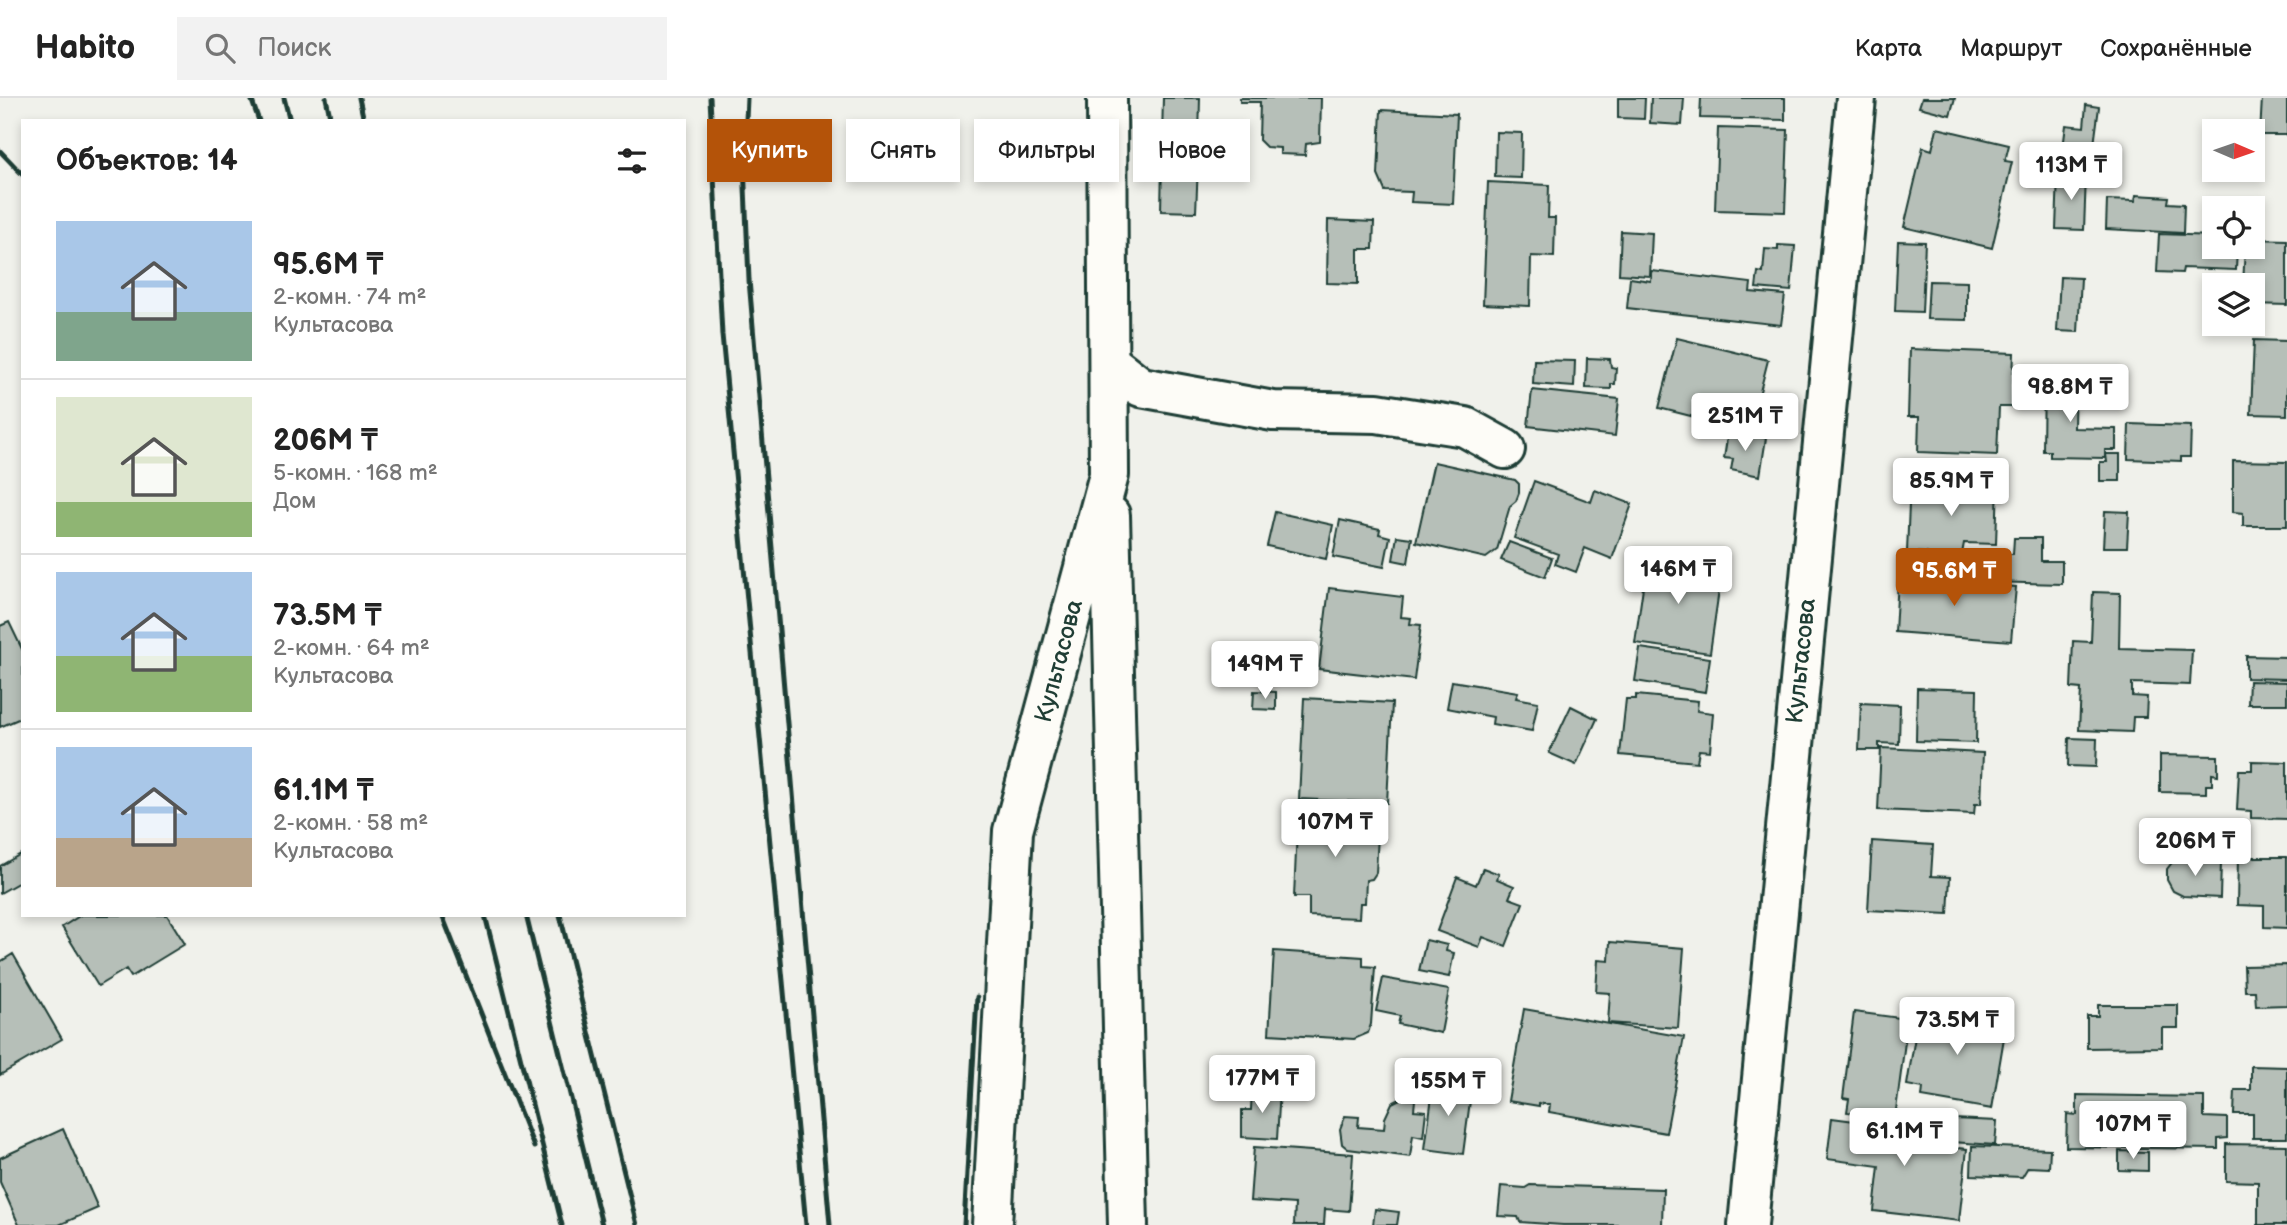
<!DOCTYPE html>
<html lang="ru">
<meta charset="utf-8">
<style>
:root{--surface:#fff;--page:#f2f2f2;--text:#222;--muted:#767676;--line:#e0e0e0;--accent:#b45309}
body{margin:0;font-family:"Balsamiq Sans",sans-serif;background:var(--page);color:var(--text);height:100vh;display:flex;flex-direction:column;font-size:26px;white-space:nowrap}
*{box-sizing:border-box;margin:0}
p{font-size:23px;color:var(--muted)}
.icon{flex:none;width:38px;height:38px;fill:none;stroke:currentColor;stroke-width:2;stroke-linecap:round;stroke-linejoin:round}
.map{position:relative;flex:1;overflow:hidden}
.sheet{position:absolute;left:21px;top:21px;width:665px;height:798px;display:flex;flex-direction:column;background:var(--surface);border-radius:0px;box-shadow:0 4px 10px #0003}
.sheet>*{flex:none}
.hud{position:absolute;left:707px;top:21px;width:665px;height:63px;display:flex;gap:14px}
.needle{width:46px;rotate:92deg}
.controls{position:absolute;left:2202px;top:21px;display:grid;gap:14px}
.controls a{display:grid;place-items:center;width:63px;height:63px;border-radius:0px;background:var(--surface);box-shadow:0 4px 10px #0003;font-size:35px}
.price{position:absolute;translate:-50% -60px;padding:0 16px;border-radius:7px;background:#fff;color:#222;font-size:23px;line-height:46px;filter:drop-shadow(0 2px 4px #0008)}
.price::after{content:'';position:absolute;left:50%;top:42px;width:21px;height:16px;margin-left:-10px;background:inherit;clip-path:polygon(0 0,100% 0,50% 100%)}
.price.on{background:var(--accent);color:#fff}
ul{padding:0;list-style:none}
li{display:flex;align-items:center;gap:21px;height:175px;padding:0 35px}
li+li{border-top:2px solid var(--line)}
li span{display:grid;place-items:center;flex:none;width:196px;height:140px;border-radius:0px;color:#555}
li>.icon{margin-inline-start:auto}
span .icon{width:84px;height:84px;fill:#fffc;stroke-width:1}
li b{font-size:30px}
h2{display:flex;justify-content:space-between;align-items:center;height:84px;padding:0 35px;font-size:30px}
.pill{padding:0 24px;border-radius:0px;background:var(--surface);box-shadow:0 4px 10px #0003;font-size:24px;line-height:63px}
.pill.on{background:var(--accent);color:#fff}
header{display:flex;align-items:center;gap:42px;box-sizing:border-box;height:98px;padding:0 35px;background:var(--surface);border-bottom:2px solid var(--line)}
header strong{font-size:33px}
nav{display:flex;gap:38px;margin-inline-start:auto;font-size:24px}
.search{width:490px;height:63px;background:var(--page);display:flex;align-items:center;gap:18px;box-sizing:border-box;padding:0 24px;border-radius:0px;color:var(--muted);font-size:26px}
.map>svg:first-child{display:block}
.building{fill:#b6bfb8;stroke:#1f3d34;stroke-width:2}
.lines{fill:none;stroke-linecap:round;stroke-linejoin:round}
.minor-casing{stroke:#1f3d34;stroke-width:44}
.minor{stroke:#fdfcf7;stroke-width:38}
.rail{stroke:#1f3d34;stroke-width:5}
.labels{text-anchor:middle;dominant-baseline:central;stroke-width:5;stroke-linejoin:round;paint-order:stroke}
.street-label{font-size:24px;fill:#1f3d34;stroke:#fdfcf7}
</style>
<header>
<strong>Habito</strong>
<div class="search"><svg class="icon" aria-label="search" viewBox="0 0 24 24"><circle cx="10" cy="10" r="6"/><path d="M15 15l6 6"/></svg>Поиск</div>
<nav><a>Карта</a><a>Маршрут</a><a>Сохранённые</a></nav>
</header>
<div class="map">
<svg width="2287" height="1127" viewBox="0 0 2287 1127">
<rect width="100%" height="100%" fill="#f0f1eb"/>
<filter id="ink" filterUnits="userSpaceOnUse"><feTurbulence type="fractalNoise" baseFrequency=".0143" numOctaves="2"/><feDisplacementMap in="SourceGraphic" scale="14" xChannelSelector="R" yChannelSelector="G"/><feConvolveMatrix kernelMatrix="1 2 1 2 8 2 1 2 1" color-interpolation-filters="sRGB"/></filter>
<g filter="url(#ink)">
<path class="building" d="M1163,0H1200L1199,40L1162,39Z
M1240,0H1321L1320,44L1306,46L1305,57L1280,56V50L1266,49L1259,42L1260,4H1240Z
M1618,0H1645L1644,21L1618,20Z
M1651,0H1684L1682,27L1650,25Z
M1701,0H1785V22L1700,20Z
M1922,0H1955L1950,17L1919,9Z
M2262,0H2287V37H2260Z
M2086,7L2099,9L2092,62L2062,58L2066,27L2084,29Z
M1381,12L1457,16L1453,106L1411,104L1412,94L1385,93L1378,77Z
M1718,30L1788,32L1785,114L1715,112Z
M1937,30L2009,47L2005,63L2012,64L1992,150L1904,129L1923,49L1932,52Z
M1496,34L1522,35L1521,80L1495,79Z
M1162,64L1198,66L1196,114L1161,113Z
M2058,76L2086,77L2084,132L2056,131Z
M1488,84L1549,87L1548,120H1555L1554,159L1531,158L1530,208L1483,206Z
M2136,97L2169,99L2168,105L2184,106L2183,135L2106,131L2107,102L2135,103Z
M1328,122L1374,124L1373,151H1358V186L1327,185Z
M1621,133L1652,135L1650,178L1619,176Z
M2159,136L2214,138V149H2237L2236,172L2183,170L2182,175L2157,174Z
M2252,141L2287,142V207L2252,206V187H2243L2245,149H2252Z
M1898,143L1925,144L1922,214L1895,213Z
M1778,147L1795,148L1791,193L1756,190L1758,174L1763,175L1765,151L1778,152Z
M1652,173L1751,185L1750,194L1785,197L1781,227L1627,210L1630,180L1651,183Z
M2060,179L2081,180L2078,234L2057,233Z
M1929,183L1967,184V222L1927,221Z
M1677,240L1768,262L1750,333L1659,310Z
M2254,242L2287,243V317L2251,316Z
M1910,251L2014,255L2012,309H1999L1997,357L1918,354L1919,319H1908Z
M1587,260L1610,261L1611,269L1616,270L1615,286H1611V291L1586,290Z
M1534,262L1575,263L1574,289L1533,286Z
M2044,276L2075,277L2074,330L2116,331V352H2105V360L2050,359V353H2043Z
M1532,292L1619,301L1615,338L1528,328Z
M2129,326L2191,328L2190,359H2181V363L2128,361Z
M1728,334L1766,340L1760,378L1731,372L1733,361L1724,360Z
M2106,356H2120V383H2100V364H2107Z
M2233,363L2287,364V428H2243V415L2233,414Z
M1434,364L1515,382L1519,386V395L1516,403L1510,408L1497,452L1486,460L1416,444Z
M1910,382L1998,385L1996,446L1964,445L1961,461L1950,467L1938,465L1931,457L1926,455L1907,454Z
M1534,383L1591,404L1595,392L1632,406L1612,461L1585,450L1576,474L1555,466L1558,456L1514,440Z
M2105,413L2129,414L2127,449H2103Z
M1275,414L1333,427L1326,461L1267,448Z
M1340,422L1380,431L1379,436L1390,439L1384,469L1333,459Z
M1397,438L1412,440L1408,465L1393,462Z
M2014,440H2041V463H2062V486L1992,484L1993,456H2013Z
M1509,444L1552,460L1545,479L1501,462Z
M1647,461L1722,471L1710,555L1635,545Z
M1909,476L1951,477L1958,484L2016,489L2011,543L1895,534L1898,481Z
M1329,490L1403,499L1401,519L1411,520L1410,526L1421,527L1414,582L1319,571Z
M2093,494L2120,495L2119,550L2192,552L2190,587L2132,585V598L2147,599L2146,619H2133L2132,634L2079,632L2081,591L2071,590L2073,543L2091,544Z
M9,524L23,553V619L0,629V528Z
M1640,550L1710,560L1705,594L1635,583Z
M2246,558L2287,559V581L2246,580Z
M1452,583L1518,594L1516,600L1538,604L1532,633L1492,626L1493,619L1447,610Z
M2249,583L2287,584V606H2248Z
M1917,590L1977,592L1976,645L1916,643Z
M1254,593L1276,594V612L1253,611Z
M1636,597L1698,603L1697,613L1713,615L1710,653L1699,652L1697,664L1620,657L1626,601H1636Z
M1304,600L1392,605L1387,705L1299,701Z
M1861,605L1900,607L1899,646L1879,645V652H1859Z
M1571,608L1597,621L1576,667L1549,655Z
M2069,640L2097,641L2096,669L2068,668Z
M1881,650L1983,655L1981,706H1975L1974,716L1878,712Z
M2160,657L2218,658V677L2212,676V687H2206V695L2160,694Z
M2252,663L2287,664V721L2251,720V713L2237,712L2239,672H2252Z
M1298,708L1370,711V717H1379L1376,775L1372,781L1366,782L1365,805H1360L1359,820L1309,818V799H1294Z
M1872,743L1933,747L1931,778L1950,779L1948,816L1868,812Z
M21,756L23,782L0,795V768Z
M2238,759H2287V830L2264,829V808L2237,807Z
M2174,762L2221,764L2220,800L2183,798L2173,793L2167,782V771Z
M1483,770L1499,776L1497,781L1514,788L1509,800L1523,805L1506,848L1483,839L1479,849L1437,833L1457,779L1476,787Z
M81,817H167L185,846L131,879L126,871L98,888L62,829Z
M1426,842L1447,847L1446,853L1454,855L1449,879L1419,873Z
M1610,844L1684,850L1678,930L1608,925L1610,895L1596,894L1598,862L1609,863Z
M1274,853L1363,859V868L1375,869L1371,926L1368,935L1354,941L1269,936Z
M13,856L62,941L0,977V864Z
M2287,867V907L2256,908L2255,893H2245L2244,868Z
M1383,880L1449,892L1441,935L1398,926L1400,918L1376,913Z
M2098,907H2178V930H2162V949L2087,950V918H2098Z
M1920,908L2007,922L1992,1011L1922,999L1923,990L1907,987Z
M1524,911L1684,939L1666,1035L1549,1014L1550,1007L1539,1005V1008L1508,1003Z
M1854,914L1908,921L1895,1020L1847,1014L1849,1001L1843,1000Z
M2251,968L2287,969V1040H2253V1016H2234L2235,992H2251Z
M1434,983L1472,988L1463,1056L1425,1051Z
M1252,990L1280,991L1277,1041L1242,1039V1012H1251Z
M2077,997L2204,999V1019L2227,1020V1040L2218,1041V1051L2066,1049L2067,1016L2077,1017Z
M1402,1000L1415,1002L1414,1012L1426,1013L1423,1039L1413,1037L1410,1059L1348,1051L1342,1046L1340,1031L1345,1018L1359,1019L1358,1029L1384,1031L1385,1020L1392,1005Z
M1832,1020L1908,1030L1907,1038L1948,1043L1947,1049L1967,1051L1959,1123L1874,1113L1879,1068L1827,1061Z
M1953,1021L1997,1023L1995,1047L1952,1044Z
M63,1031L98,1110L59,1127H19L0,1084V1060Z
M2226,1046L2287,1047V1127H2258V1084L2226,1083Z
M1972,1048L2050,1051L2049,1070L2028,1069L2022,1079L1971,1077Z
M1254,1049L1353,1056L1349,1113L1325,1111L1324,1127H1294L1295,1106L1250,1103Z
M2119,1053L2148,1054V1073L2119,1072Z
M1530,1087L1663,1091L1662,1127H1563L1520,1124L1518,1119L1498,1118L1501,1088L1525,1090Z
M1375,1111L1399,1114L1397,1127H1373Z"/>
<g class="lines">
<g class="minor-casing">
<path id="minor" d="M1109,264L1141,289L1273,313L1377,315L1439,325L1465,329L1505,351
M1110,417L1128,1127
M992,1127L1013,733L1109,377L1107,0
M1748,1127L1856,0"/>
</g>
<use href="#minor" class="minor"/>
<path class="rail" d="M251,0L259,23
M284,0L290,23
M326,0L331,23
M359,0L364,23
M710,0L722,237L806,1127
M747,0L744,66L749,182L830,1127
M0,53L23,77
M442,817L534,1049
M485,817L562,1127
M526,817L602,1127
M560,817L637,1127
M964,1127L977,899"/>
</g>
</g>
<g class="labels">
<g class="street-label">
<text transform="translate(1059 563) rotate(-75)">Культасова</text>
<text transform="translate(1801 563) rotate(-84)">Культасова</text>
</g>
</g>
</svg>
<div class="controls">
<a><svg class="needle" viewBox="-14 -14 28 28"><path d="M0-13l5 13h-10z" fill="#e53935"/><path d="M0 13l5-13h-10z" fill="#767676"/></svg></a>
<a><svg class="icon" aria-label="locate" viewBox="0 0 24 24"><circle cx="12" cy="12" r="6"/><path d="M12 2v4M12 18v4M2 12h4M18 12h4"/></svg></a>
<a><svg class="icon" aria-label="layers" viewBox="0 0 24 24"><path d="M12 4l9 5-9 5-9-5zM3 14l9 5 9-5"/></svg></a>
</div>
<b class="price" style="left:2071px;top:104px">113M ₸</b>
<b class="price" style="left:2070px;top:326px">98.8M ₸</b>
<b class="price" style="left:1745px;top:355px">251M ₸</b>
<b class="price" style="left:1951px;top:420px">85.9M ₸</b>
<b class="price" style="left:1678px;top:508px">146M ₸</b>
<b class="price on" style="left:1954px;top:510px">95.6M ₸</b>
<b class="price" style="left:1265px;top:603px">149M ₸</b>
<b class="price" style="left:1335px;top:761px">107M ₸</b>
<b class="price" style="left:2195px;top:780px">206M ₸</b>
<b class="price" style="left:1957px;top:959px">73.5M ₸</b>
<b class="price" style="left:1262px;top:1017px">177M ₸</b>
<b class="price" style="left:1448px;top:1020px">155M ₸</b>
<b class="price" style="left:2133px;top:1063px">107M ₸</b>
<b class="price" style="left:1904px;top:1070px">61.1M ₸</b>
<div class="hud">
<a class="pill on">Купить</a>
<a class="pill">Снять</a>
<a class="pill">Фильтры</a>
<a class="pill">Новое</a>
</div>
<section class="sheet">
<h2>Объектов: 14<svg class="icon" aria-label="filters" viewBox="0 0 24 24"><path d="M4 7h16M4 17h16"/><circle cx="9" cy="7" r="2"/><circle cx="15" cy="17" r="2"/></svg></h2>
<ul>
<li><span style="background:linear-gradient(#a9c7e8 65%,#7fa58c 0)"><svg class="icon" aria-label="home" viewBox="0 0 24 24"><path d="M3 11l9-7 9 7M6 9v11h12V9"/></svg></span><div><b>95.6M ₸</b><p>2-комн. · 74 m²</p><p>Культасова</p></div></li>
<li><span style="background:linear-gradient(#dfe7d0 75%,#8fb573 0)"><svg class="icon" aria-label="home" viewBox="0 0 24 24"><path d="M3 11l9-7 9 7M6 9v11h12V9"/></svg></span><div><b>206M ₸</b><p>5-комн. · 168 m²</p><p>Дом</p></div></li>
<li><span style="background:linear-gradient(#a9c7e8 60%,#8fb573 0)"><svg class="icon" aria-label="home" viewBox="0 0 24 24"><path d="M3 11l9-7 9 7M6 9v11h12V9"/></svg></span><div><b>73.5M ₸</b><p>2-комн. · 64 m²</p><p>Культасова</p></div></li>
<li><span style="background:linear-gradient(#a9c7e8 65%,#b9a48a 0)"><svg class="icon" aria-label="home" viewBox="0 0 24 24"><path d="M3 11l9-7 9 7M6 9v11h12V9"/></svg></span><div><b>61.1M ₸</b><p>2-комн. · 58 m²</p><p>Культасова</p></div></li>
</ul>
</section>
</div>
